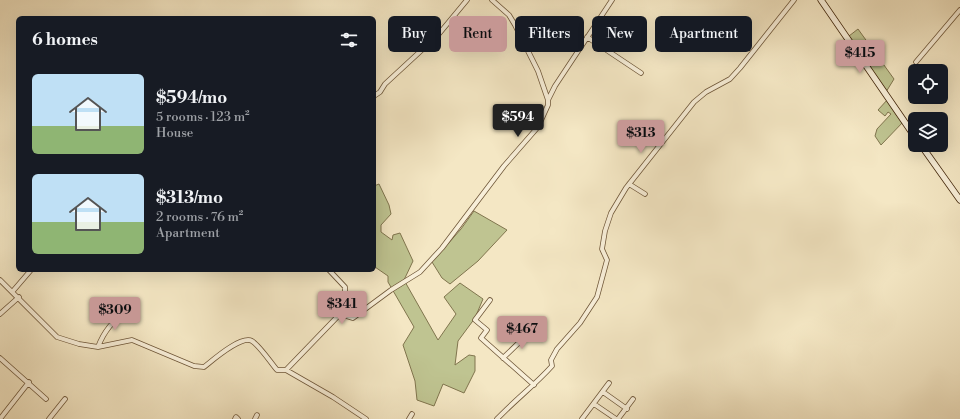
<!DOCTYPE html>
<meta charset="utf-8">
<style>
:root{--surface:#171b24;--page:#20242c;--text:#f1f3f6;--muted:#9ea1a6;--accent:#c59692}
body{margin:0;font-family:"Libre Bodoni",serif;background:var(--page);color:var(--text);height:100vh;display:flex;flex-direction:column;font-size:15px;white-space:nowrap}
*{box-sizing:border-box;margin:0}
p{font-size:13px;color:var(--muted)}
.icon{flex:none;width:22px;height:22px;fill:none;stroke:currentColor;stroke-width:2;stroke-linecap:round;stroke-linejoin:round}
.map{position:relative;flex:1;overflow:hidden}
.drawer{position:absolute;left:16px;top:16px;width:360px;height:256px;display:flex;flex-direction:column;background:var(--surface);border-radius:6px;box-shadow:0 4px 16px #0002}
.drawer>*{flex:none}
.top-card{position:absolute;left:388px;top:16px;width:380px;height:36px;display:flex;gap:8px}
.fabs{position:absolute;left:908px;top:64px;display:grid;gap:8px}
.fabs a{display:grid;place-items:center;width:40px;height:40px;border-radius:6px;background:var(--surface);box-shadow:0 4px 16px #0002;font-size:20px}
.price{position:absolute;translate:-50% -34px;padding:0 9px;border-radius:4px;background:var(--accent);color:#111;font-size:13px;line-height:26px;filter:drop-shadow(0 1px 2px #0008)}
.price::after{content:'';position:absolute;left:50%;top:24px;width:12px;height:9px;margin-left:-6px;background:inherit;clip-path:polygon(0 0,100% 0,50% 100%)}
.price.selected{background:#222;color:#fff}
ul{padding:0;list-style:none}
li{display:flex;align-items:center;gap:12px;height:100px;padding:0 16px}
li span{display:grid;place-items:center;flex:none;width:112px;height:80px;border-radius:6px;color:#555}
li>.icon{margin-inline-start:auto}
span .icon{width:48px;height:48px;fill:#fffc;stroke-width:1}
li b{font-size:17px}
h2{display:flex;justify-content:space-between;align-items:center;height:48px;padding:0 16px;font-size:17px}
.pill{padding:0 14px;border-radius:6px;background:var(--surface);box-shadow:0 4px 16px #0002;font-size:14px;line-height:36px}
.pill.selected{background:var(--accent);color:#111}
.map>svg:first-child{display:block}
.green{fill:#bfc491;stroke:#80754e}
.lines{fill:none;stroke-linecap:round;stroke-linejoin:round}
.street-casing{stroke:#6e5638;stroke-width:5.5}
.secondary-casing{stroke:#42260a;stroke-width:7}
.street{stroke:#f8efd9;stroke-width:4}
.secondary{stroke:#f8efd9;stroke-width:5.5}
</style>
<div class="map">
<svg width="960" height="419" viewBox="0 0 960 419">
<rect width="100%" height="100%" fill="#f4e7c4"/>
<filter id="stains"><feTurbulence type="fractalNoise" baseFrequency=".005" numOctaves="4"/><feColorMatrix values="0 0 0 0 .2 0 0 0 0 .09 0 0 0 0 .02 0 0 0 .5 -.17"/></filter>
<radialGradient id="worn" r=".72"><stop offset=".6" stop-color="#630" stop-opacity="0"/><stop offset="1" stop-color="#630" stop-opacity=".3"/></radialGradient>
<path class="green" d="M858,29L894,79L886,92L849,36Z
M888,99L904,121L881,145L875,136L877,129L891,114L888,112L885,116L878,110Z
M379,184L389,205L391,214L381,225V232L392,240L393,235L400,233L413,261L404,280L438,340L456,314L444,297L460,283L483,299L475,318L458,341L455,365L469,355L475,356V371L464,393L443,384L434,406L417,400L415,381L403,345L414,327L388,282V276L375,267L374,186Z
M474,211L507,230L478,261L450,284L442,278L432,262L461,229Z"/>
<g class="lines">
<g class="street-casing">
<path id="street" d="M492,0L509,15L515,25L538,71L548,100
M587,37L641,73
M916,62L960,10
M374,96L380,92L385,84L438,35L467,0
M629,184L645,194
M0,280L57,337L79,344L98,347L132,340L194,366L204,367C213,360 241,335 252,341C260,346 271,363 277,370H286L333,397L366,419
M13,291L31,270
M490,300L475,320L487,330L481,338L534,385
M0,314L19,297
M340,314L353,318L391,290L420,272L442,248L504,166L538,127L548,105V100L555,86L612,0
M98,347C104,331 113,320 127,311
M0,358L46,399
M503,358L531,331
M286,370L340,314L345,301V287L329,270
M603,392L627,409
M594,404L616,419
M0,419L29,382
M49,419L65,399
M235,419L236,417L238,419
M255,419L257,415
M409,419L412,414
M497,419C515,400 535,385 552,366L551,360L557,349L580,323L597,297L607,260L602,249L605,231L611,213L626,188L694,102L706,92L730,79L740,68L794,0
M582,419L609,383
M618,419L633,399"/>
</g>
<g class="secondary-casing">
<path id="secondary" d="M821,0L915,137
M921,145L960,200"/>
</g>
<use href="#street" class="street"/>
<use href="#secondary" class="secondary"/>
</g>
<rect width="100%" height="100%" filter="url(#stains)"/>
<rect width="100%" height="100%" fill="url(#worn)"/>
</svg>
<div class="fabs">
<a><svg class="icon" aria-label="locate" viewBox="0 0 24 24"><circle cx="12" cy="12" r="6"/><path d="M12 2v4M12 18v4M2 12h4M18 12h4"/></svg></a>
<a><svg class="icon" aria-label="layers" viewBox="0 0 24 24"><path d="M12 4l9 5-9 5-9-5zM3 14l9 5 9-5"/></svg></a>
</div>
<b class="price" style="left:860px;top:74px">$415</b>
<b class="price selected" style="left:518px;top:138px">$594</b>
<b class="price" style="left:641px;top:154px">$313</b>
<b class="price" style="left:342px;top:325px">$341</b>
<b class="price" style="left:115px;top:331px">$309</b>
<b class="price" style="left:522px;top:350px">$467</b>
<div class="top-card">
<a class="pill">Buy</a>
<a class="pill selected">Rent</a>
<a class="pill">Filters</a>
<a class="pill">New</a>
<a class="pill">Apartment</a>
</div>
<section class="drawer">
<h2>6 homes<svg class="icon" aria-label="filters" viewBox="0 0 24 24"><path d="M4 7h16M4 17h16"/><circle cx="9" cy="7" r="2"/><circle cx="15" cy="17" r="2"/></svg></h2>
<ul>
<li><span style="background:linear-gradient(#bfe0f5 65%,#8fb573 0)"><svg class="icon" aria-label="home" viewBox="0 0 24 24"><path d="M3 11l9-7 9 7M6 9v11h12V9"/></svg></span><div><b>$594/mo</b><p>5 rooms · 123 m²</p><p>House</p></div></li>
<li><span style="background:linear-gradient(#bfe0f5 60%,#8fb573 0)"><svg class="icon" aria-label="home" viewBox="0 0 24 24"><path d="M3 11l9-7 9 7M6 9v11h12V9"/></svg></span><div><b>$313/mo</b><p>2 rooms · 76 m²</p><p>Apartment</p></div></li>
</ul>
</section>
</div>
